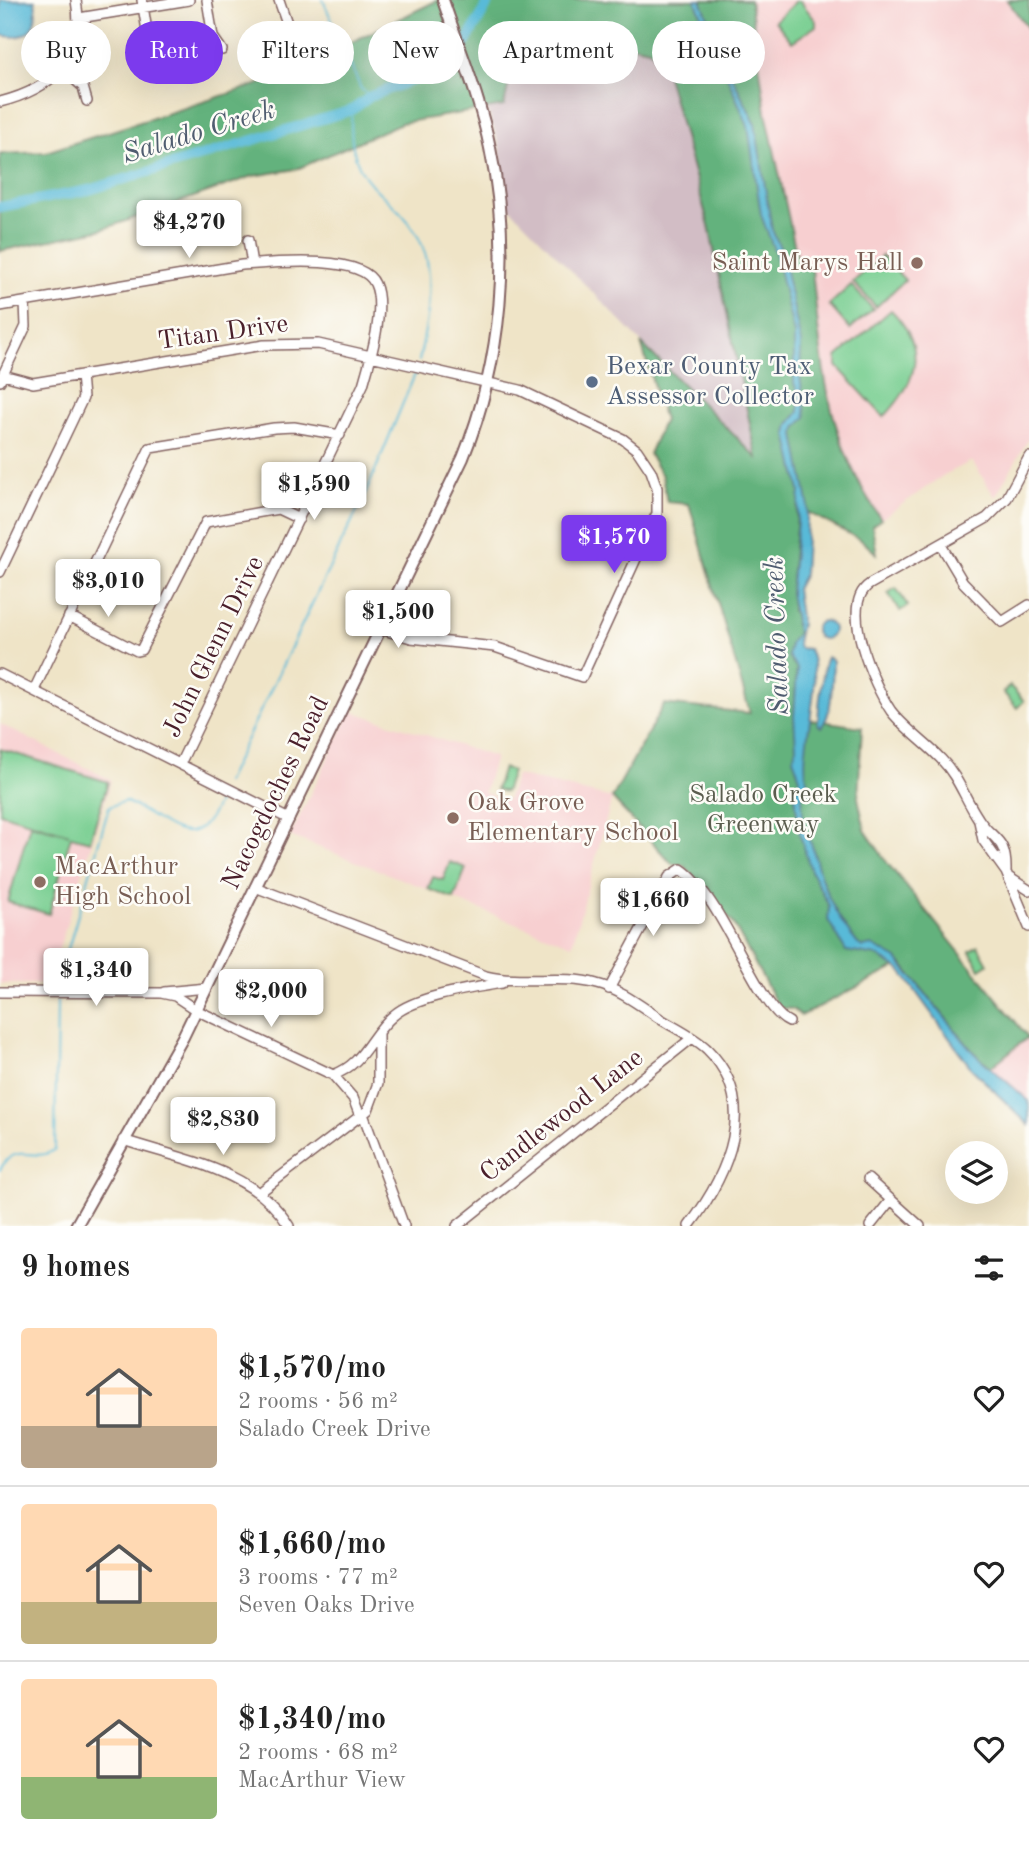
<!DOCTYPE html>
<meta charset="utf-8">
<style>
:root{--surface:#fff;--page:#f2f2f2;--text:#222;--muted:#767676;--line:#e0e0e0;--accent:#7c3aed}
body{margin:0;font-family:"Old Standard TT",serif;background:var(--page);color:var(--text);height:100vh;display:flex;flex-direction:column;font-size:26px;white-space:nowrap}
*{box-sizing:border-box;margin:0}
p{font-size:23px;color:var(--muted)}
.icon{flex:none;width:38px;height:38px;fill:none;stroke:currentColor;stroke-width:2;stroke-linecap:round;stroke-linejoin:round}
.map{position:relative;height:1226px;overflow:hidden}
.sheet{display:flex;flex-direction:column;background:var(--surface);flex:1}
.sheet>*{flex:none}
.banner{position:absolute;left:21px;top:21px;width:987px;height:63px;display:flex;gap:14px}
.fabs{position:absolute;left:945px;top:1141px;display:grid;gap:14px}
.fabs a{display:grid;place-items:center;width:63px;height:63px;border-radius:50%;background:var(--surface);box-shadow:0 7px 28px #0002;font-size:35px}
.price{position:absolute;translate:-50% -60px;padding:0 16px;border-radius:7px;background:#fff;color:#222;font-size:23px;line-height:46px;filter:drop-shadow(0 2px 4px #0008)}
.price::after{content:'';position:absolute;left:50%;top:42px;width:21px;height:16px;margin-left:-10px;background:inherit;clip-path:polygon(0 0,100% 0,50% 100%)}
.price.selected{background:var(--accent);color:#fff}
ul{padding:0;list-style:none}
li{display:flex;align-items:center;gap:21px;height:175px;padding:0 21px}
li+li{border-top:2px solid var(--line)}
li span{display:grid;place-items:center;flex:none;width:196px;height:140px;border-radius:7px;color:#555}
li>.icon{margin-inline-start:auto}
span .icon{width:84px;height:84px;fill:#fffc;stroke-width:1}
li b{font-size:30px}
h2{display:flex;justify-content:space-between;align-items:center;height:84px;padding:0 21px;font-size:30px}
.pill{padding:0 24px;border-radius:32px;background:var(--surface);box-shadow:0 7px 28px #0002;font-size:24px;line-height:63px}
.pill.selected{background:var(--accent);color:#fff}
.map>svg:first-child{display:block}
.built{fill:#f7cfd0}
.industrial{fill:#d2bdc5}
.green{fill:#7acf93;stroke:#62775f;stroke-width:2}
.forest{fill:#63b27d;stroke:#566854;stroke-width:2}
.water{fill:#59bad8;stroke:#526c82;stroke-width:2}
.lines{fill:none;stroke-linecap:round;stroke-linejoin:round}
.stream{stroke:#59bad8;stroke-width:2}
.river{stroke:#59bad8;stroke-width:10}
.minor-casing{stroke:#846462;stroke-width:12}
.major-casing{stroke:#846462;stroke-width:14}
.minor{stroke:#fff;stroke-width:9}
.major{stroke:#fff;stroke-width:10}
.education-dot{fill:#8d6e63;stroke:#fdfcf7;stroke-width:2.5}
.service-dot{fill:#5c6f8a;stroke:#fdfcf7;stroke-width:2.5}
.labels{text-anchor:middle;dominant-baseline:central;stroke-width:5;stroke-linejoin:round;paint-order:stroke}
.education-label{font-size:26px;fill:#785e54;stroke:#fdfcf7;text-anchor:start}
.street-label{font-size:26px;fill:#4a1f2b;stroke:#fdfcf7}
.service-label{font-size:26px;fill:#4e5e75;stroke:#fdfcf7;text-anchor:start}
.park-label{font-size:26px;fill:#5b5d4f;stroke:#fdfcf7}
.water-label{font-size:28px;font-style:italic;fill:#505d70;stroke:#fdfcf7}
</style>
<div class="map">
<svg width="1029" height="1226" viewBox="0 0 1029 1226">
<rect width="100%" height="100%" fill="#fdfcf7"/>
<filter id="ink" filterUnits="userSpaceOnUse"><feTurbulence type="fractalNoise" baseFrequency=".0143" numOctaves="2"/><feDisplacementMap in="SourceGraphic" scale="14" xChannelSelector="R" yChannelSelector="G"/><feConvolveMatrix kernelMatrix="1 2 1 2 8 2 1 2 1" color-interpolation-filters="sRGB"/></filter>
<filter id="wash" filterUnits="userSpaceOnUse"><feTurbulence type="fractalNoise" baseFrequency=".00686" numOctaves="4" result="noise"/><feDisplacementMap in="SourceGraphic" scale="28" xChannelSelector="R" yChannelSelector="G"/><feGaussianBlur stdDeviation="1.57" result="paint"/><feColorMatrix in="noise" values="0 0 0 0 0 0 0 0 0 0 0 0 0 0 0 0 0 1.4 0 .05"/><feComposite in="paint" operator="in"/></filter>
<g filter="url(#wash)">
<rect width="100%" height="100%" fill="#efe4c7"/>
<path class="built" d="M750,0H1007L1029,30V438L995,497L972,461L944,475L881,519L861,490L834,425L825,390L812,269L797,258L766,112Z
M351,711L495,757L484,793L507,800L516,775L612,798L572,945L290,836Z
M0,724L111,780L48,984H0Z
M1029,1037V1101L1009,1086L991,1067Z"/>
<path class="industrial" d="M631,45L649,49L664,65L709,226L757,460L507,205L499,145L487,109L504,106L511,72Z"/>
<path class="green" d="M796,1H800L816,21V26L792,42L775,21Z
M882,256L905,280L876,307L853,282Z
M851,285L873,309L850,329L829,305Z
M891,310C929,348 917,382 884,417L837,366V357Z
M896,588L908,606L900,611L888,593Z
M1010,686L1024,701L1017,708L1003,692Z
M0,749L108,782L90,841L71,836L49,914L8,902L30,824L69,834L0,813Z
M503,768L512,771L505,792L496,789Z
M450,862L466,868L454,899L428,889L433,877L443,880Z
M978,946L988,964L980,969L970,951Z"/>
<path class="forest" d="M438,0H750L766,112L797,257L812,269C822,363 825,438 881,519L872,526L877,554L861,540L798,507L791,581L792,611L797,621V633L790,659L797,668L794,717L862,727L858,798L865,830L888,864L1028,1037L991,1067L974,1053L902,964L801,1016L793,1009L779,1008L733,923L684,865L672,864L612,798L664,704L750,713L689,504L667,502L662,476L649,454L664,420L641,343L757,458L709,226L664,65L649,49L631,45L511,72L504,106L401,123L297,169L253,176L103,229L0,251V154L46,152L278,78Z
M1007,0H1029V30Z"/>
<path class="water" d="M0,0H35C39,27 29,42 0,35Z
M695,0H701L728,68L755,123L772,230L782,252L801,343L800,377L806,417L796,428L795,435L808,502L804,574L796,589L801,624L797,642L799,648L809,649C827,690 792,758 811,790L802,795C802,807 803,823 806,834C808,839 812,844 813,849C821,885 834,915 858,944L863,947L872,945L897,959L974,1053L1029,1101V1125L972,1069L900,970L877,956L846,951L828,920L829,906L811,871L800,835L795,797L800,778L793,758L796,748L794,717L797,668L788,656L790,643L797,633L790,593L800,491L787,434L789,424L799,412V396L794,383V334L776,255L761,215L748,126Z
M815 630a9 9 0 1 1 18 0a9 9 0 1 1-18 0Z
M827,657L833,661C832,678 833,716 821,727L818,724C818,714 823,662 827,657Z"/>
<g class="lines">
<path class="stream" d="M323,0L361,89L371,96
M352,110C343,199 404,188 425,253C435,285 426,328 419,361
M226,782L368,488L415,374
M58,984L109,807L125,801C170,823 196,861 221,795
M0,1170C16,1139 35,1165 55,1149L57,1002"/>
<path class="river" d="M0,207L89,190L352,110L371,96L453,65L490,0"/>
</g>
</g>
<g filter="url(#ink)">
<g class="lines">
<g class="minor-casing">
<path id="minor" d="M142,0L154,74
M207,0L213,37L222,50
M279,0L290,32
M79,18L189,0
M62,68L83,87L87,101
M0,102C54,88 86,58 76,0
M248,240L252,264
M0,306L242,265C270,263 362,253 375,284C386,308 370,361 363,385L180,764
M3,375L33,383L264,345L318,344L520,390L623,439L637,450L651,471L657,488V513L582,677L495,647L411,638L387,631L383,624L392,621L433,640
M0,381L26,326L25,302
M941,545L963,582L1002,622L1029,605
M0,572L83,398L81,375
M69,616L137,651L141,650L206,522L278,509L299,519
M0,674L289,819
M34,690L150,448L274,428L294,427L340,435
M979,821L983,840L1006,872C1007,836 992,841 978,818C965,799 958,776 941,759C926,743 905,729 891,711C874,686 838,605 870,584L987,518L1007,498L1029,457
M1006,872L1029,927
M1010,878L1029,890
M255,887L486,976C523,985 561,974 597,984C621,990 642,1007 662,1020C677,1029 694,1037 707,1049C761,1102 728,1175 689,1226
M609,989L669,877L681,869C723,897 757,1008 789,1022
M0,992L161,993L175,996L196,1010L333,1075L353,1098L360,1116
M164,992L207,988
M333,1075C365,1064 370,1034 394,1015C416,996 473,988 502,983
M363,1114L404,1226
M123,1140C180,1159 255,1170 289,1226
M868,1179L920,1226
M259,1193L368,1110L378,1083V1034
M457,1226L692,1038
M870,1226L890,1201"/>
</g>
<g class="major-casing">
<path id="major" d="M76,1226L183,1037L463,458C502,361 512,250 490,148C480,98 459,48 443,0"/>
</g>
<use href="#minor" class="minor"/>
<use href="#major" class="major"/>
</g>
</g>
<g class="education-dot">
<circle cx="917" cy="263" r="7"/>
<circle cx="453" cy="818" r="7"/>
<circle cx="40" cy="882" r="7"/>
</g>
<circle class="service-dot" cx="592" cy="382" r="7"/>
<g class="labels">
<g class="education-label">
<text x="903" y="263" text-anchor="end">Saint Marys Hall</text>
<text x="467" y="803">Oak Grove<tspan x="467" dy="30">Elementary School</tspan></text>
<text x="54" y="867">MacArthur<tspan x="54" dy="30">High School</tspan></text>
</g>
<g class="street-label">
<text transform="translate(223 333) rotate(-8)">Titan Drive</text>
<text transform="translate(214 647) rotate(-64)">John Glenn Drive</text>
<text transform="translate(276 793) rotate(-64)">Nacogdoches Road</text>
<text transform="translate(562 1116) rotate(-38)">Candlewood Lane</text>
</g>
<g class="service-label">
<text x="606" y="367">Bexar County Tax<tspan x="606" dy="30">Assessor Collector</tspan></text>
</g>
<g class="park-label">
<text x="763" y="795">Salado Creek<tspan x="763" dy="30">Greenway</tspan></text>
</g>
<g class="water-label">
<text transform="translate(199 133) rotate(-17)">Salado Creek</text>
<text transform="translate(778 636) rotate(-92)">Salado Creek</text>
</g>
</g>
</svg>
<div class="fabs">
<a><svg class="icon" aria-label="layers" viewBox="0 0 24 24"><path d="M12 4l9 5-9 5-9-5zM3 14l9 5 9-5"/></svg></a>
</div>
<b class="price" style="left:189px;top:260px">$4,270</b>
<b class="price" style="left:314px;top:522px">$1,590</b>
<b class="price selected" style="left:614px;top:575px">$1,570</b>
<b class="price" style="left:108px;top:619px">$3,010</b>
<b class="price" style="left:398px;top:650px">$1,500</b>
<b class="price" style="left:653px;top:938px">$1,660</b>
<b class="price" style="left:96px;top:1008px">$1,340</b>
<b class="price" style="left:271px;top:1029px">$2,000</b>
<b class="price" style="left:223px;top:1157px">$2,830</b>
<div class="banner">
<a class="pill">Buy</a>
<a class="pill selected">Rent</a>
<a class="pill">Filters</a>
<a class="pill">New</a>
<a class="pill">Apartment</a>
<a class="pill">House</a>
</div>
</div>
<section class="sheet">
<h2>9 homes<svg class="icon" aria-label="filters" viewBox="0 0 24 24"><path d="M4 7h16M4 17h16"/><circle cx="9" cy="7" r="2"/><circle cx="15" cy="17" r="2"/></svg></h2>
<ul>
<li><span style="background:linear-gradient(#ffd9b3 70%,#b9a48a 0)"><svg class="icon" aria-label="home" viewBox="0 0 24 24"><path d="M3 11l9-7 9 7M6 9v11h12V9"/></svg></span><div><b>$1,570/mo</b><p>2 rooms · 56 m²</p><p>Salado Creek Drive</p></div><svg class="icon" aria-label="heart" viewBox="0 0 24 24"><path d="M12 20l-8-8c-3-5 5-10 8-4 3-6 11-1 8 4z"/></svg></li>
<li><span style="background:linear-gradient(#ffd9b3 70%,#c2b280 0)"><svg class="icon" aria-label="home" viewBox="0 0 24 24"><path d="M3 11l9-7 9 7M6 9v11h12V9"/></svg></span><div><b>$1,660/mo</b><p>3 rooms · 77 m²</p><p>Seven Oaks Drive</p></div><svg class="icon" aria-label="heart" viewBox="0 0 24 24"><path d="M12 20l-8-8c-3-5 5-10 8-4 3-6 11-1 8 4z"/></svg></li>
<li><span style="background:linear-gradient(#ffd9b3 70%,#8fb573 0)"><svg class="icon" aria-label="home" viewBox="0 0 24 24"><path d="M3 11l9-7 9 7M6 9v11h12V9"/></svg></span><div><b>$1,340/mo</b><p>2 rooms · 68 m²</p><p>MacArthur View</p></div><svg class="icon" aria-label="heart" viewBox="0 0 24 24"><path d="M12 20l-8-8c-3-5 5-10 8-4 3-6 11-1 8 4z"/></svg></li>
</ul>
</section>
